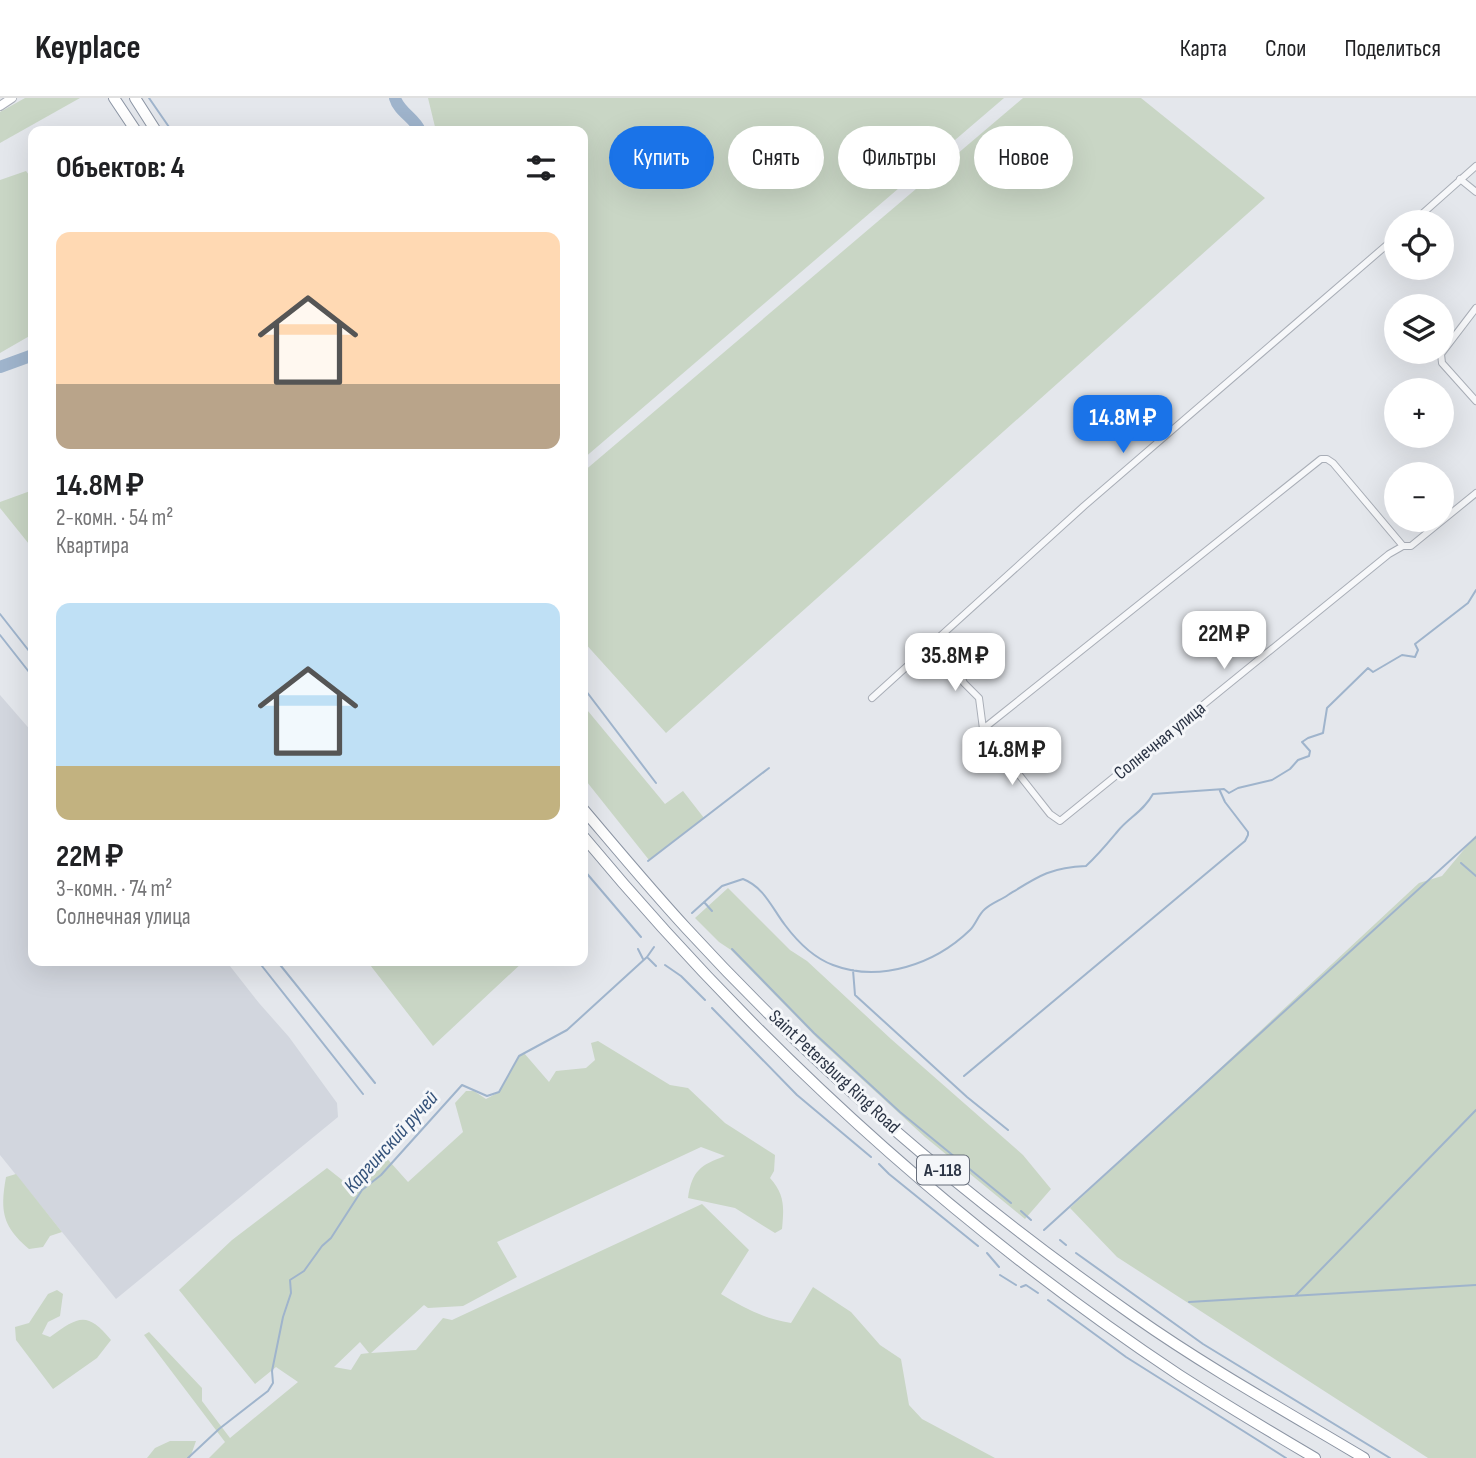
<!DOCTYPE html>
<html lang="ru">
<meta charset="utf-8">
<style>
:root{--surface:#fff;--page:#f6f6f6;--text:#202124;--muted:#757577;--line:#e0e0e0;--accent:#1a73e8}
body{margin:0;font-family:"Sofia Sans Condensed",sans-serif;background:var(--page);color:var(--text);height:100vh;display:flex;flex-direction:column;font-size:26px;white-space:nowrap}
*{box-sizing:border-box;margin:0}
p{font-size:23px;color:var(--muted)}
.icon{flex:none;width:38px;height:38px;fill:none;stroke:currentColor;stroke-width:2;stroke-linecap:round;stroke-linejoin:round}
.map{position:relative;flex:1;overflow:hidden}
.details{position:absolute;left:28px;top:28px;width:560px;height:840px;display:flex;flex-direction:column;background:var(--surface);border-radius:14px;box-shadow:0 7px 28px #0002}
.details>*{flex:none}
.top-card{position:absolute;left:609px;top:28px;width:665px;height:63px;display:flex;gap:14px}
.controls{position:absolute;left:1384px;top:112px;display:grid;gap:14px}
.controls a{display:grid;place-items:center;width:70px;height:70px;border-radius:50%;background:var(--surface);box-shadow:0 7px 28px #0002;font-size:35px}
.price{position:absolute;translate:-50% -60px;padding:0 16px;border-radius:14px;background:#fff;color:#222;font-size:23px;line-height:46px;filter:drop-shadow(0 2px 4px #0008)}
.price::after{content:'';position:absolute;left:50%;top:42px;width:21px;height:16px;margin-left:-10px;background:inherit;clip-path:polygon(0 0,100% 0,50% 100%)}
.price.active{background:var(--accent);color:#fff}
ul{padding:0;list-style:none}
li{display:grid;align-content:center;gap:14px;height:371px;padding:0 28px}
li span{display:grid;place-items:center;height:217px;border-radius:14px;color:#555}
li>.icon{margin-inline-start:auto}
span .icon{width:126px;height:126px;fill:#fffc;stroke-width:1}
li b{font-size:30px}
h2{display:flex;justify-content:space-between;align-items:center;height:84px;padding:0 28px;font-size:30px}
.tag{padding:0 24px;border-radius:32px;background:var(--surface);box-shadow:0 7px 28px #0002;font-size:24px;line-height:63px}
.tag.active{background:var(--accent);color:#fff}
header{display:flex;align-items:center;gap:42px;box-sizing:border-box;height:98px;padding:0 35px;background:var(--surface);border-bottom:2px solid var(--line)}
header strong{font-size:33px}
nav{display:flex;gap:38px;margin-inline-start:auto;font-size:24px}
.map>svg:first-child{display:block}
.built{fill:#d2d6de}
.green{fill:#c9d6c5;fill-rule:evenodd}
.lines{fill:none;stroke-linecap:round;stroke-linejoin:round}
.stream{stroke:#9fb4cc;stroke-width:2}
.river{stroke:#9fb4cc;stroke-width:12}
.street-casing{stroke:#a9aeb7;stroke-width:8}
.secondary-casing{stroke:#a9aeb7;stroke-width:10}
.highway-casing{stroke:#8b94a3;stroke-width:12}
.street{stroke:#f7f8fa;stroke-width:6}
.secondary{stroke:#fff;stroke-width:8}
.highway{stroke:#fff;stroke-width:10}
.labels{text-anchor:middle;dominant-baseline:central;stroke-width:6;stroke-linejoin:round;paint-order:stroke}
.shield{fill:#f4f6f9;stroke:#676e7b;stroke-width:2}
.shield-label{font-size:18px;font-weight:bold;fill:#2b3445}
.street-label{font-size:19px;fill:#2b3445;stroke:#f4f6f9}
.water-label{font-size:21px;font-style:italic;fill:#34527a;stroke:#f4f6f9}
</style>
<header>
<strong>Keyplace</strong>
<nav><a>Карта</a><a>Слои</a><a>Поделиться</a></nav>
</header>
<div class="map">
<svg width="1476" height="1360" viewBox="0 0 1476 1360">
<rect width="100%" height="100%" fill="#e4e7ec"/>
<path class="built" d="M0,597L33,635V863H226L259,905L289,939L337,1005L338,1019L116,1201L0,1057Z"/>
<path class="green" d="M25,0H80L0,45V14Z
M428,0H1004L583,361V33H436Z
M1023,0H1141L1265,100L666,635L583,543V374Z
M26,73L33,82V236L0,255V82Z
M33,392V451L0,410V404Z
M583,607L665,706L683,693L704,720L649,762L583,679Z
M1476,737V1360H1428L1117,1159L1070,1110L1419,785L1442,778Z
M728,790L790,852L807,863L891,941L1023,1057L1051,1091L1025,1121L925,1039L817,940L731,852L719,844L695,820Z
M367,863H524L433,948Z
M598,943L670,987L688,990L725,1025L775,1057L774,1073L770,1080C785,1097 784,1109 782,1131L775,1135L735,1110L688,1100C692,1072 701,1067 725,1058L701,1049L497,1144L517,1179L463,1208L428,1210L424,1207L371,1255L416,1252L443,1220L452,1222L702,1106L749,1152L721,1196C744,1210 764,1221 791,1225L813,1189L851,1214L880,1247L901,1261L909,1307L922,1321L995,1360H209L225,1344L144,1237L149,1234L202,1290V1303L230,1340L298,1284L276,1269L255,1286L179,1192L232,1142L327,1070L351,1089L383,1056L408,1084L463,1034L455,1005L466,993H474L486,1001L499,994L519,958L524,955L549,984L556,973L586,970L595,962L591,945ZM360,1244L369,1255L361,1256L351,1272L334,1269Z
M16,1076L62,1134L50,1138L43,1149L29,1151C2,1128 0,1113 6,1079Z
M57,1192L63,1196L60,1218L48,1224L42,1236L50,1239C79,1218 87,1213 111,1242L97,1260L53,1291L16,1242L15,1229L29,1225L48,1196Z
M170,1343H196L190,1360H147L155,1350Z"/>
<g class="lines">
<path class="stream" d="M149,0L169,29
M0,516L33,558
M0,537L33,579
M583,589L656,685
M648,763L769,670
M1461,765L1476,778
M583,771L641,839
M704,804L712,813
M692,815L722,788L743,781C764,789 772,810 785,827C797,843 814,860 833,867C880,885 935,866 970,832C976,826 978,817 985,811C992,805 1001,802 1008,797C1037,779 1051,769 1086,768C1098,757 1107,746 1117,734C1129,719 1143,714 1153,696L1224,691L1229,695L1238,690L1272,682L1290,671L1298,662L1309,658L1310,653L1302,644L1308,640L1323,635L1327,610L1368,570L1373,574L1402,557L1415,559L1418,552L1415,546L1468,505L1476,492
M638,851L643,861
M732,851L814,935L900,1014L1011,1105
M648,860L656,868
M258,863L363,996
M277,863L375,985
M665,867L681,878L705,902
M853,872L855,897L967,999L1008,1032
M712,910L797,997L871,1059
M964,978L1245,743L1248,737V734L1225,704L1220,693
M879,1066L889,1076L978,1148
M1021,1113L1031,1122
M1044,1132L1476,739
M1060,1142L1066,1147
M987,1155L999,1169
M1076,1155L1203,1246L1390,1360
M1000,1177L1016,1187
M1021,1189L1026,1187L1038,1195
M1296,1197L1476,1012
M1048,1202L1126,1259L1286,1360
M1189,1204L1476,1187
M188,1360L219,1331L268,1293L273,1285L272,1273L283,1219L291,1195L290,1182L304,1173L322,1148L331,1140L362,1092L381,1077L462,987L487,998L499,994L519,958L567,932L647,859L654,849"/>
<path class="river" d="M395,0C399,14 415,20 420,33
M0,269L33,257"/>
<g class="street-casing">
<path id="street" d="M1460,81L1476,94
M1413,124L1476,68
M1476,210L1441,256L1442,265L1476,303
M936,542L956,568L964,585L979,600L983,631L1050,716L1060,723L1389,456L1403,448H1411L1476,395
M872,600L1084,408L1396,139
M983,631L1321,361H1327L1333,365L1403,448"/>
</g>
<g class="secondary-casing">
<path id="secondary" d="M0,8L12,0"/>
</g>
<g class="highway-casing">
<path id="highway" d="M114,0L136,33
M135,0L156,33
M583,711C617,751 651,792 687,831C819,975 974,1106 1134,1218C1208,1270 1287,1314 1364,1360
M583,738C755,945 955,1128 1179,1277C1224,1306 1269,1333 1315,1360"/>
</g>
<use href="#street" class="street"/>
<use href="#secondary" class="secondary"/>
<use href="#highway" class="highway"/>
</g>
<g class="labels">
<rect class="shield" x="917" y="1057.5" width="52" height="29" rx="5"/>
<g class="shield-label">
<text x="943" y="1072">А-118</text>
</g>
<g class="street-label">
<text transform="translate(1160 643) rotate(-39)">Солнечная улица</text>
<text transform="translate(834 974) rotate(43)">Saint Petersburg Ring Road</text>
</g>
<g class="water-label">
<text transform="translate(391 1044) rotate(-48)">Каргинский ручей</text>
</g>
</g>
</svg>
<div class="controls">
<a><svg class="icon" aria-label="locate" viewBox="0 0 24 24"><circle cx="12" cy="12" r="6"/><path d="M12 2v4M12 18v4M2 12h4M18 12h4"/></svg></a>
<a><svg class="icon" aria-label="layers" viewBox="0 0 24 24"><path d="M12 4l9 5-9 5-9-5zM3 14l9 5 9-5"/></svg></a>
<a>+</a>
<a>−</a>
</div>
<b class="price active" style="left:1123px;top:357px">14.8M ₽</b>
<b class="price" style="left:1224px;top:573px">22M ₽</b>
<b class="price" style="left:955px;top:595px">35.8M ₽</b>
<b class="price" style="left:1012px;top:689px">14.8M ₽</b>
<div class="top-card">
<a class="tag active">Купить</a>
<a class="tag">Снять</a>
<a class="tag">Фильтры</a>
<a class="tag">Новое</a>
</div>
<section class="details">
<h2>Объектов: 4<svg class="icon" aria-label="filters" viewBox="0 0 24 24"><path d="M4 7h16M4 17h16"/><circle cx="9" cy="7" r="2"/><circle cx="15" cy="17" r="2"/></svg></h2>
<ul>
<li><span style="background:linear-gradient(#ffd9b3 70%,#b9a48a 0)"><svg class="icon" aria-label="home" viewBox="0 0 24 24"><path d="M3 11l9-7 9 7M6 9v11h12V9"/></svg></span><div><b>14.8M ₽</b><p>2-комн. · 54 m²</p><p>Квартира</p></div></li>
<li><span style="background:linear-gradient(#bfe0f5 75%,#c2b280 0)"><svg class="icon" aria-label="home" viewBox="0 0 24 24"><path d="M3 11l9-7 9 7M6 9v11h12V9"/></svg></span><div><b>22M ₽</b><p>3-комн. · 74 m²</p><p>Солнечная улица</p></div></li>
</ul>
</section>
</div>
